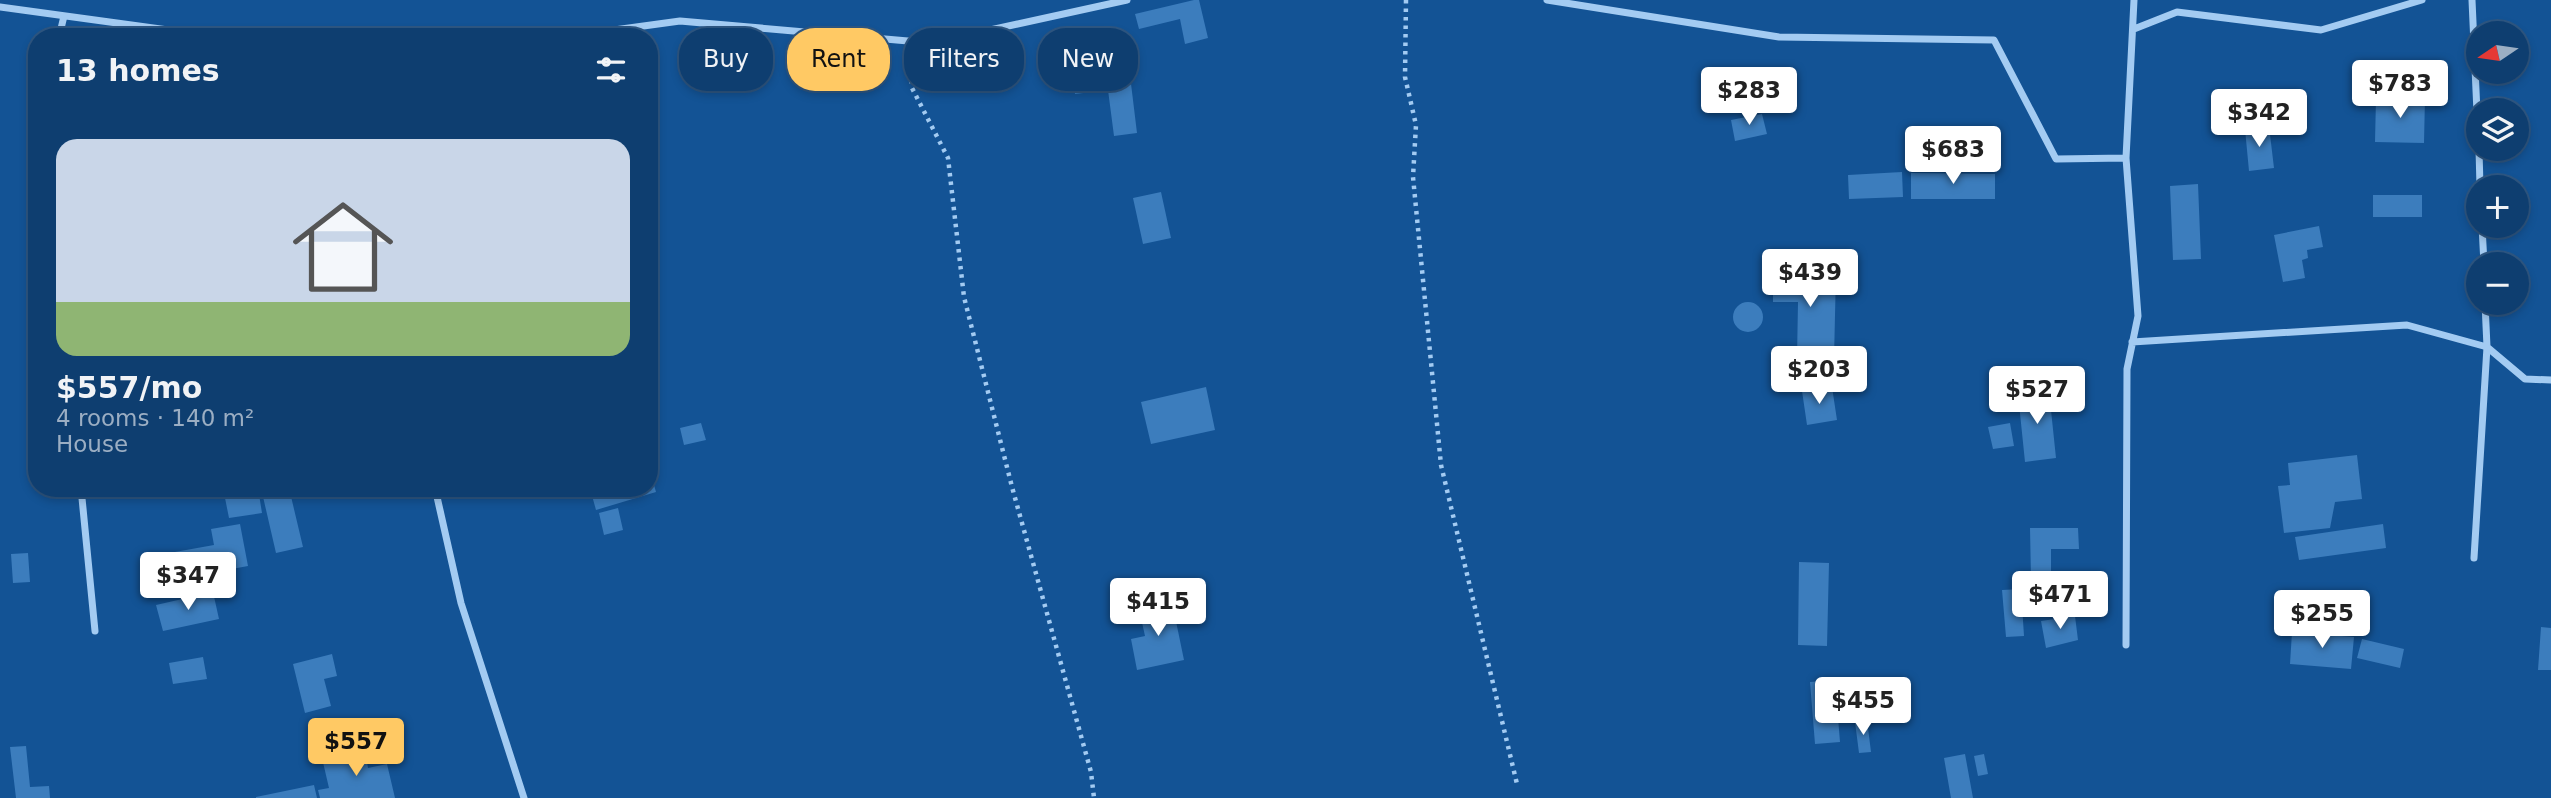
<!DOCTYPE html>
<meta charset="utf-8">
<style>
:root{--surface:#0e3e70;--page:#1c4978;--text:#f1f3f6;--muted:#9baec3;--line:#2e5783;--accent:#ffc964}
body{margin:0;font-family:"DejaVu Sans",sans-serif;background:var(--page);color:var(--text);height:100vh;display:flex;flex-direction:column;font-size:26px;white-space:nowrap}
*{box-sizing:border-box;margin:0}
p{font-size:23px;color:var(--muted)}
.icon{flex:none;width:38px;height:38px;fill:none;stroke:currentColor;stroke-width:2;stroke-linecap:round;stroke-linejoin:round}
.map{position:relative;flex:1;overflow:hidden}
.drawer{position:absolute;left:28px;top:28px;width:630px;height:469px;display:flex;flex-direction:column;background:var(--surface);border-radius:28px;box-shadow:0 4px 10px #0003,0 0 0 2px var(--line)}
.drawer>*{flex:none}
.guide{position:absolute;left:679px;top:28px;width:665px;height:63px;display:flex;gap:14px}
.needle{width:46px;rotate:257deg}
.buttons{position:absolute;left:2466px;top:21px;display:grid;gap:14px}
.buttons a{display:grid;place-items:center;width:63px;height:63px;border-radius:50%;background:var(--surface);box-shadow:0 4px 10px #0003,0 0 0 2px var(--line);font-size:35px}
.price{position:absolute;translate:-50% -60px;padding:0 16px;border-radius:7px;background:#fff;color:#222;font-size:23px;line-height:46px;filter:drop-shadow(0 2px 4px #0008)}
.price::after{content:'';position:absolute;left:50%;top:42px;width:21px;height:16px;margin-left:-10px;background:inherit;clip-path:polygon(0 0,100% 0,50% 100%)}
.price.selected{background:var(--accent);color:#111}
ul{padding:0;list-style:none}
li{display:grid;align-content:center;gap:14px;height:371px;padding:0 28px}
li span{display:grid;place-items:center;height:217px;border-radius:21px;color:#555}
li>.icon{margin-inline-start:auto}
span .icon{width:126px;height:126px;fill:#fffc;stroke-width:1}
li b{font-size:30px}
h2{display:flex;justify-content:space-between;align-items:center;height:84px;padding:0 28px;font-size:30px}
.chip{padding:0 24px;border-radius:28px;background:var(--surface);box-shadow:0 4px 10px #0003,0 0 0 2px var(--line);font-size:24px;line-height:63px}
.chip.selected{background:var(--accent);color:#111}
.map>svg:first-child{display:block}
.building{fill:#3c7dbd}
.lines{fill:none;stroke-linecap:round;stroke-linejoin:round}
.path{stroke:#a3cbf2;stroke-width:4.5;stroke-dasharray:3.5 5;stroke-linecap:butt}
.street{stroke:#a3cbf2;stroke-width:7}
</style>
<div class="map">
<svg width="2551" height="798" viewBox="0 0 2551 798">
<rect width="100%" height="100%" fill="#135395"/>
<path class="building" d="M1194,0H1199L1208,38L1185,44L1180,19L1139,29L1135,14Z
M1128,59L1137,133L1114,136L1108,90L1075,94L1072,66Z
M2376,98H2425L2424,143L2375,142Z
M1762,114L1767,134L1735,141L1731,120Z
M2269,126L2274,168L2249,171L2245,129Z
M1902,172L1903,197L1849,199L1848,175Z
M1911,173L1995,174V199H1911Z
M2198,184L2201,259L2173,260L2170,186Z
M1161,192L1171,238L1143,244L1133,198Z
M2373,195H2422V217H2373Z
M2319,226L2323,247L2307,250L2308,258L2302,260L2305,278L2283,282L2274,235Z
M1773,271L1836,272L1834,359L1797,358L1798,302H1773Z
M1733 317a15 15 0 1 1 30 0a15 15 0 1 1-30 0Z
M1206,387L1215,430L1151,444L1141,402Z
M1832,387L1837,420L1807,425L1802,391Z
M2049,391L2056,458L2025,462L2018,394Z
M701,423L706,440L684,445L680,428Z
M2010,423L2014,446L1993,449L1988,427Z
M2357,455L2362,499L2335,502L2330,528L2284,533L2278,486L2290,485L2288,463Z
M650,471L656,492L596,510L591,492L604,488H649Z
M204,488H258L262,513L229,518L224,493L205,496Z
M261,488H289L303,547L276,553Z
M618,508L623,530L604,535L599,513Z
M240,524L248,566L162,582L158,555L214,545L211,529Z
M2383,524L2386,548L2299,560L2295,537Z
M2030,528H2078L2079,549H2051V580H2031Z
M28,553L30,582L13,583L11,554Z
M1799,562L1829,563L1827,646L1798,645Z
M2021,589L2024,636L2006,637L2002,590Z
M213,592L219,619L163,631L156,605Z
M1172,602L1184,660L1137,670L1131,639L1145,636L1139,609Z
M2075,616L2078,640L2046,648L2041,621Z
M2541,627L2551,628V670H2538Z
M2292,632L2354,637L2351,669L2290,664Z
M2362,639L2404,649L2400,668L2357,658Z
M332,654L337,676L324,679L331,706L305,713L293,664Z
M203,657L207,679L173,684L169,663Z
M1835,680L1840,742L1815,744L1810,682Z
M1884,705L1887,716L1879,719L1876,708Z
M1867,720L1871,752L1859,753L1855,722Z
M26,746L30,787L49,786L50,798H16L10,747Z
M365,750L368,768L387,764L395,798H320L318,790L329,788L322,758Z
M1965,754L1973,798H1951L1944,758Z
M1984,754L1988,774L1978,776L1974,756Z
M314,785L317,798H256V797Z"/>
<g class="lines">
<path class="path" d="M1406,0L1405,77L1416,125L1413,177L1441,465L1517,784
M909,63L912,88L948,158L964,297L1012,487L1091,772L1094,798"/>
<path class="street" d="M1547,0L1779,37L1994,40L2056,159L2126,158
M2472,0L2478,135
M0,7L219,37
M2134,29L2177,12L2321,30L2422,0
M59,37L64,16
M563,37L680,21L931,43L1127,0
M2479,149L2480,187
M2482,226L2484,264
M2132,342L2407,325L2487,347L2525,379L2551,380
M81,488L95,631
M435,488L461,603L524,798
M2474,558L2487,347L2485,303
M2126,645L2127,369L2138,316L2126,158L2134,0"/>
</g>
</svg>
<div class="buttons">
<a><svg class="needle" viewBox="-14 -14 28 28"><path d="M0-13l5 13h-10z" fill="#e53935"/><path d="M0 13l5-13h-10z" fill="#9baec3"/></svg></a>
<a><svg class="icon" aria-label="layers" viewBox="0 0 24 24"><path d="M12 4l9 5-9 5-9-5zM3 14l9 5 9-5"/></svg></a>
<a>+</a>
<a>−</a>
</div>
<b class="price" style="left:2400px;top:120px">$783</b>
<b class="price" style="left:1749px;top:127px">$283</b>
<b class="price" style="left:2259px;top:149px">$342</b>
<b class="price" style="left:1953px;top:186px">$683</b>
<b class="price" style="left:1810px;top:309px">$439</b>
<b class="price" style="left:1819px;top:406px">$203</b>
<b class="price" style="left:2037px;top:426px">$527</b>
<b class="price" style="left:188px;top:612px">$347</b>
<b class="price" style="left:2060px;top:631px">$471</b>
<b class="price" style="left:1158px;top:638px">$415</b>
<b class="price" style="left:2322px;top:650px">$255</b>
<b class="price" style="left:1863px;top:737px">$455</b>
<b class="price selected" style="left:356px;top:778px">$557</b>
<div class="guide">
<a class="chip">Buy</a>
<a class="chip selected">Rent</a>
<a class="chip">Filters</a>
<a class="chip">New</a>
</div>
<section class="drawer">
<h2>13 homes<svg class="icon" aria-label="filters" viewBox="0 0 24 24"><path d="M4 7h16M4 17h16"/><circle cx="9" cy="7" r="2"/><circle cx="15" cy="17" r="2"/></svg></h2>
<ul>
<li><span style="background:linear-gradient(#c9d6e8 75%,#8fb573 0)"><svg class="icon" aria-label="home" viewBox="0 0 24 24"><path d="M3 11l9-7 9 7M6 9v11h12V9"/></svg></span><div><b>$557/mo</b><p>4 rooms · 140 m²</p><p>House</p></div></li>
</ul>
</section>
</div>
